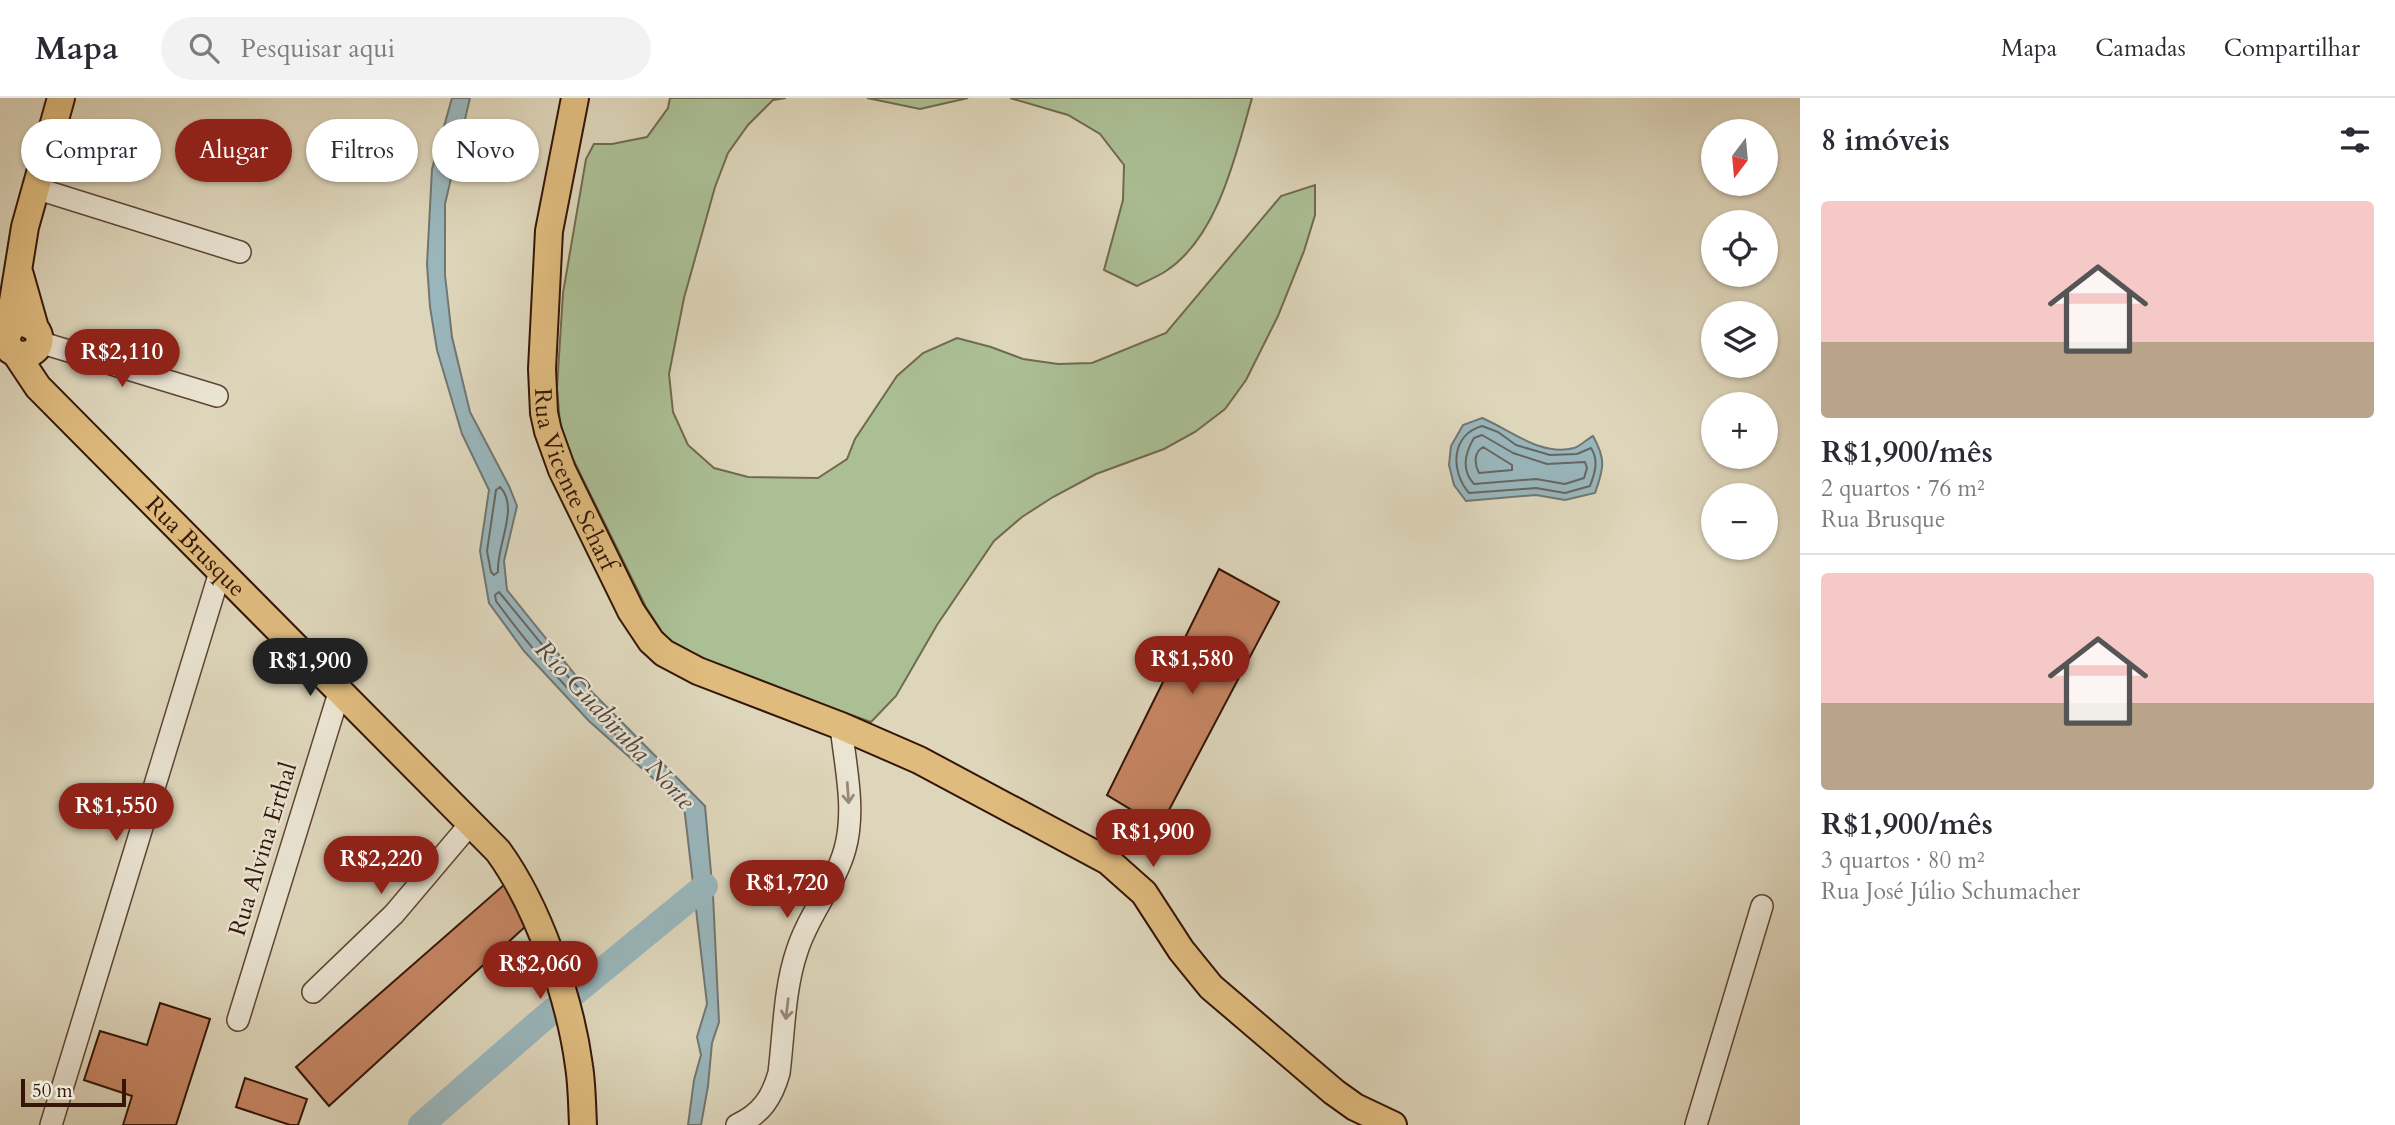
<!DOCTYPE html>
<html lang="pt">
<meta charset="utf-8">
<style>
:root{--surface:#fff;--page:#f2f2f3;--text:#2b2b33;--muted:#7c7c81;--line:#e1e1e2;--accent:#8f2418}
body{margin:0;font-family:Cardo,serif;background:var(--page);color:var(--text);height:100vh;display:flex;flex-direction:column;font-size:26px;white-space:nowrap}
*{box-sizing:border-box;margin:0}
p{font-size:23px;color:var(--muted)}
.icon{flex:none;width:38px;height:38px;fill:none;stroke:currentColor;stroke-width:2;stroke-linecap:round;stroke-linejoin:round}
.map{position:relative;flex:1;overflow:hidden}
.sheet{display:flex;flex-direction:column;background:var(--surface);width:595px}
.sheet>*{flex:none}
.banner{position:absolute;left:21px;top:21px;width:665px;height:63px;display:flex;gap:14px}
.needle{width:46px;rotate:196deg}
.controls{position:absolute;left:1701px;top:21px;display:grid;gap:14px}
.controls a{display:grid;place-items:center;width:77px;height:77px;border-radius:50%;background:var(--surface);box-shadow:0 2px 5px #0004;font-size:35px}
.scale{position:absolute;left:21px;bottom:18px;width:105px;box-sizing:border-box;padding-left:7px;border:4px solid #341506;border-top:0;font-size:19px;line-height:24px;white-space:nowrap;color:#341506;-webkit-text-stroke:5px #eae4d3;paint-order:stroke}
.price{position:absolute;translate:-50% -60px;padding:0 16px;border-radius:24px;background:var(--accent);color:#fff;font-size:23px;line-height:46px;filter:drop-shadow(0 2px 4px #0008)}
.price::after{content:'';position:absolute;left:50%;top:42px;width:21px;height:16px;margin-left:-10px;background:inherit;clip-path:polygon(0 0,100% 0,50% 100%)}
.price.current{background:#222;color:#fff}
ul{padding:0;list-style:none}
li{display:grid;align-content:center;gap:14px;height:371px;padding:0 21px}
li+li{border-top:2px solid var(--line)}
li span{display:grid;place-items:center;height:217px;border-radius:7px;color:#555}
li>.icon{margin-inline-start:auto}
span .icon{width:126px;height:126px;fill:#fffc;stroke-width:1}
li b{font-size:30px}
h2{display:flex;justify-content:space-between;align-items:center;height:84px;padding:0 21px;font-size:30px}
.tag{padding:0 24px;border-radius:32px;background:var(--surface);box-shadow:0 2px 5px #0004;font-size:24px;line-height:63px}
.tag.current{background:var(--accent);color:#fff}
header{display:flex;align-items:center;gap:42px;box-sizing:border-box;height:98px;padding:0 35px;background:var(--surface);border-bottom:2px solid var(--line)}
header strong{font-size:33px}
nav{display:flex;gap:38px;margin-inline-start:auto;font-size:24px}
.search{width:490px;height:63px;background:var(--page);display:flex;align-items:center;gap:18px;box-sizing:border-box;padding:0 24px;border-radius:38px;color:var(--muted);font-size:26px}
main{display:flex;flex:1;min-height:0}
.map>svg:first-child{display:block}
.green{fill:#abbf95;stroke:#706a4e;stroke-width:2}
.water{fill:#99b6bc;stroke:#717673;stroke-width:2}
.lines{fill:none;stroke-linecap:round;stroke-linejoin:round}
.shore{stroke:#666661;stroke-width:2}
.river{stroke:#99b6bc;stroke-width:26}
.building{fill:#c68564;stroke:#341506;stroke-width:2}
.minor-casing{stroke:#5e4533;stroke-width:24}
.major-casing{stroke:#341506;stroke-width:30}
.minor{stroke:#eae4d3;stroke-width:21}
.major{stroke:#dfbb7e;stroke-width:26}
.oneway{stroke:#988777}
.labels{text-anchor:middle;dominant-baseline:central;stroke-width:5;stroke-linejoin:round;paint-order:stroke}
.street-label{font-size:24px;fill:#341506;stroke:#eae4d3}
.water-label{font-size:26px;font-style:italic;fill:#52453d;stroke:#eae4d3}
</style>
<header>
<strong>Mapa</strong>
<div class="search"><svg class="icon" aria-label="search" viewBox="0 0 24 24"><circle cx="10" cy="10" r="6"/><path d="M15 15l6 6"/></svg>Pesquisar aqui</div>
<nav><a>Mapa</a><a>Camadas</a><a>Compartilhar</a></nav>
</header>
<main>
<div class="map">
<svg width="1800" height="1027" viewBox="0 0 1800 1027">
<rect width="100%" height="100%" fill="#ded6bb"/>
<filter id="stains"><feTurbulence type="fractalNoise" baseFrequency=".00286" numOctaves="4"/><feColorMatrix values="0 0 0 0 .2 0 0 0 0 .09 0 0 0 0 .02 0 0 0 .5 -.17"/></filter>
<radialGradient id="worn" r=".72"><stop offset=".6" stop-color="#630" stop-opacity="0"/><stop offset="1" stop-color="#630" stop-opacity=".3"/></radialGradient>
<path class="green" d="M670,0H786L773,2L748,27L728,55L715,89L684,200L669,276L673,314L688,347L714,370L748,379L818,380L847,361L855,341L897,278L923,255L957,240L991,249L1023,261L1058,266L1092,265L1166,235L1281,98L1315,87V117L1304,153L1278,218L1246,282L1225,311L1195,334L1164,351L1096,376L1053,399L1022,419L994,443L937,527L896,598L871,624L694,561L666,540L646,509L572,359L560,325L557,290L563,195L586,61L594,46H612L647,39L668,10Z
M867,0H968L920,11Z
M1010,0H1252C1236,56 1218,139 1166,173C1157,179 1146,183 1137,188L1104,172L1123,102L1124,67L1100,36L1068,17Z"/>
<path class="water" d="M452,0H470L445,106V177L452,239L470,314L509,388L517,408L504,463L507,492L576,578L705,708L713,797L719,924L712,945L708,988L701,1027H688L694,982L701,957L697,939L707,906L684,708L589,623L524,553L489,505L480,453L489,392L462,336L437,252L430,209L427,166L432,71Z
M1482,320C1511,332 1541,359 1574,350C1581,348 1587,341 1593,338C1606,361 1604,370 1595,395L1565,402L1536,397L1466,403L1454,387L1449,367L1451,348L1463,327Z"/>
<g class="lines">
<path class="shore" d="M1482,328L1498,334L1516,347L1550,357L1577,356L1591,350C1599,362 1595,375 1590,388L1565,395L1536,390L1469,395C1450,373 1451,337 1482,328Z
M1482,337L1513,355L1547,366L1585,364L1587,370L1584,380L1565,386L1536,381L1474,386C1461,372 1465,355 1474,340Z
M1483,349L1512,367V372L1479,375C1474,366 1474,354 1483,349Z
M500,389C520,409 496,448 498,474L494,477L491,474L487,453L496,392Z
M499,494L571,582L621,633V638H617C571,598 532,552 496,503L495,497Z"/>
<path class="river" d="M421,1027L544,920L705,788"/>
</g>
<path class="building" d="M1219,471L1279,504L1160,729L1107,697Z
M505,786L527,827L329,1008L296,969Z
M160,905L210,921L176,1027H123L132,998L84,982L100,933L147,947Z
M245,980L307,1001L298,1027H290L236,1009Z"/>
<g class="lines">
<g class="minor-casing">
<path id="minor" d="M35,90L240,154
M39,244L217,298
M313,894L394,816L471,725
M238,922L339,595
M51,1027L220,474
M737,1027C761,1016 772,1000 779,975C784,935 784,891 797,853C808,817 835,787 845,751C856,711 845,667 841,628
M1696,1027L1762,808"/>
</g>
<g class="major-casing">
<g id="major">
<path id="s1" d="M575,0L549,133L542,271L544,315L548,333L562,372L631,513L651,543L664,555L698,573L841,628L919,662L1108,763L1144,795L1181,852L1211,889L1334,994L1355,1009L1393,1027"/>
<path d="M20,177L35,230C49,248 28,265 10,252L6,240L12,228L23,224L35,230"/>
<path d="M8,234L25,129L61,0"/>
<path id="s2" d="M16,256L38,289L498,753C538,808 570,900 579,968C582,987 582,1007 583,1027"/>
</g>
</g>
<use href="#minor" class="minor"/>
<use href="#major" class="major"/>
</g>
<defs><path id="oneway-shaft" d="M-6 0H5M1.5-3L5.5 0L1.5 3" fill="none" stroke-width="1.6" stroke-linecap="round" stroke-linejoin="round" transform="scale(1.75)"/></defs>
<g class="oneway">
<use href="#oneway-shaft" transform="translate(848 695) rotate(86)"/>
<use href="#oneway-shaft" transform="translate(787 911) rotate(97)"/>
</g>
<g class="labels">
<g class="street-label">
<text stroke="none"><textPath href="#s1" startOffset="390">Rua Vicente Scharf</textPath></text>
<text stroke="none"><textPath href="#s2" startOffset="264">Rua Brusque</textPath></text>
<text transform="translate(263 751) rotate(-73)">Rua Alvina Erthal</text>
</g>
<g class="water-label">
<text transform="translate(615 627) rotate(47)">Rio Guabiruba Norte</text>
</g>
</g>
<rect width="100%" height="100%" filter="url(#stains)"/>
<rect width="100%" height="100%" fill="url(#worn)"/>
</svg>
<div class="controls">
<a><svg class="needle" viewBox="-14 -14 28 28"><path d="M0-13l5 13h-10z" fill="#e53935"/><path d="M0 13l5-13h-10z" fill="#7c7c81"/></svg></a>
<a><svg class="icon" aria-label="locate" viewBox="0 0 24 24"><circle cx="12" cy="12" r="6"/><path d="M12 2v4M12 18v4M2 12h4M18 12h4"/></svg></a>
<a><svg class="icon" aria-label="layers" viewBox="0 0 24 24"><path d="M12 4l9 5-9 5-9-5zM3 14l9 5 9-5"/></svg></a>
<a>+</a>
<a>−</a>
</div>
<div class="scale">50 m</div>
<b class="price" style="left:122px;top:291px">R$2,110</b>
<b class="price" style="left:1192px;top:598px">R$1,580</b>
<b class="price current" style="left:310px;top:600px">R$1,900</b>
<b class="price" style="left:116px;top:745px">R$1,550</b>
<b class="price" style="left:1153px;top:771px">R$1,900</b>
<b class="price" style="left:381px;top:798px">R$2,220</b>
<b class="price" style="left:787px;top:822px">R$1,720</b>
<b class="price" style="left:540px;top:903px">R$2,060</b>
<div class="banner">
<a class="tag">Comprar</a>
<a class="tag current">Alugar</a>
<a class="tag">Filtros</a>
<a class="tag">Novo</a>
</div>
</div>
<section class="sheet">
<h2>8 imóveis<svg class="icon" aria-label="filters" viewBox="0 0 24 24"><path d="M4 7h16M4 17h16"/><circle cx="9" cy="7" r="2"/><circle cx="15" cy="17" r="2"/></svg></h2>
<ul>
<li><span style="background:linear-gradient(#f6c9c9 65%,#b9a48a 0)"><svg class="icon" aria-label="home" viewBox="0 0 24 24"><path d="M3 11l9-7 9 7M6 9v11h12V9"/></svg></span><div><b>R$1,900/mês</b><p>2 quartos · 76 m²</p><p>Rua Brusque</p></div></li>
<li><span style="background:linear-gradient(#f6c9c9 60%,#b9a48a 0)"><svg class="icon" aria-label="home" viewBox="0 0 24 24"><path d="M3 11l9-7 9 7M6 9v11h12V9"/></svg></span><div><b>R$1,900/mês</b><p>3 quartos · 80 m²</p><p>Rua José Júlio Schumacher</p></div></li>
</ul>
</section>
</main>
